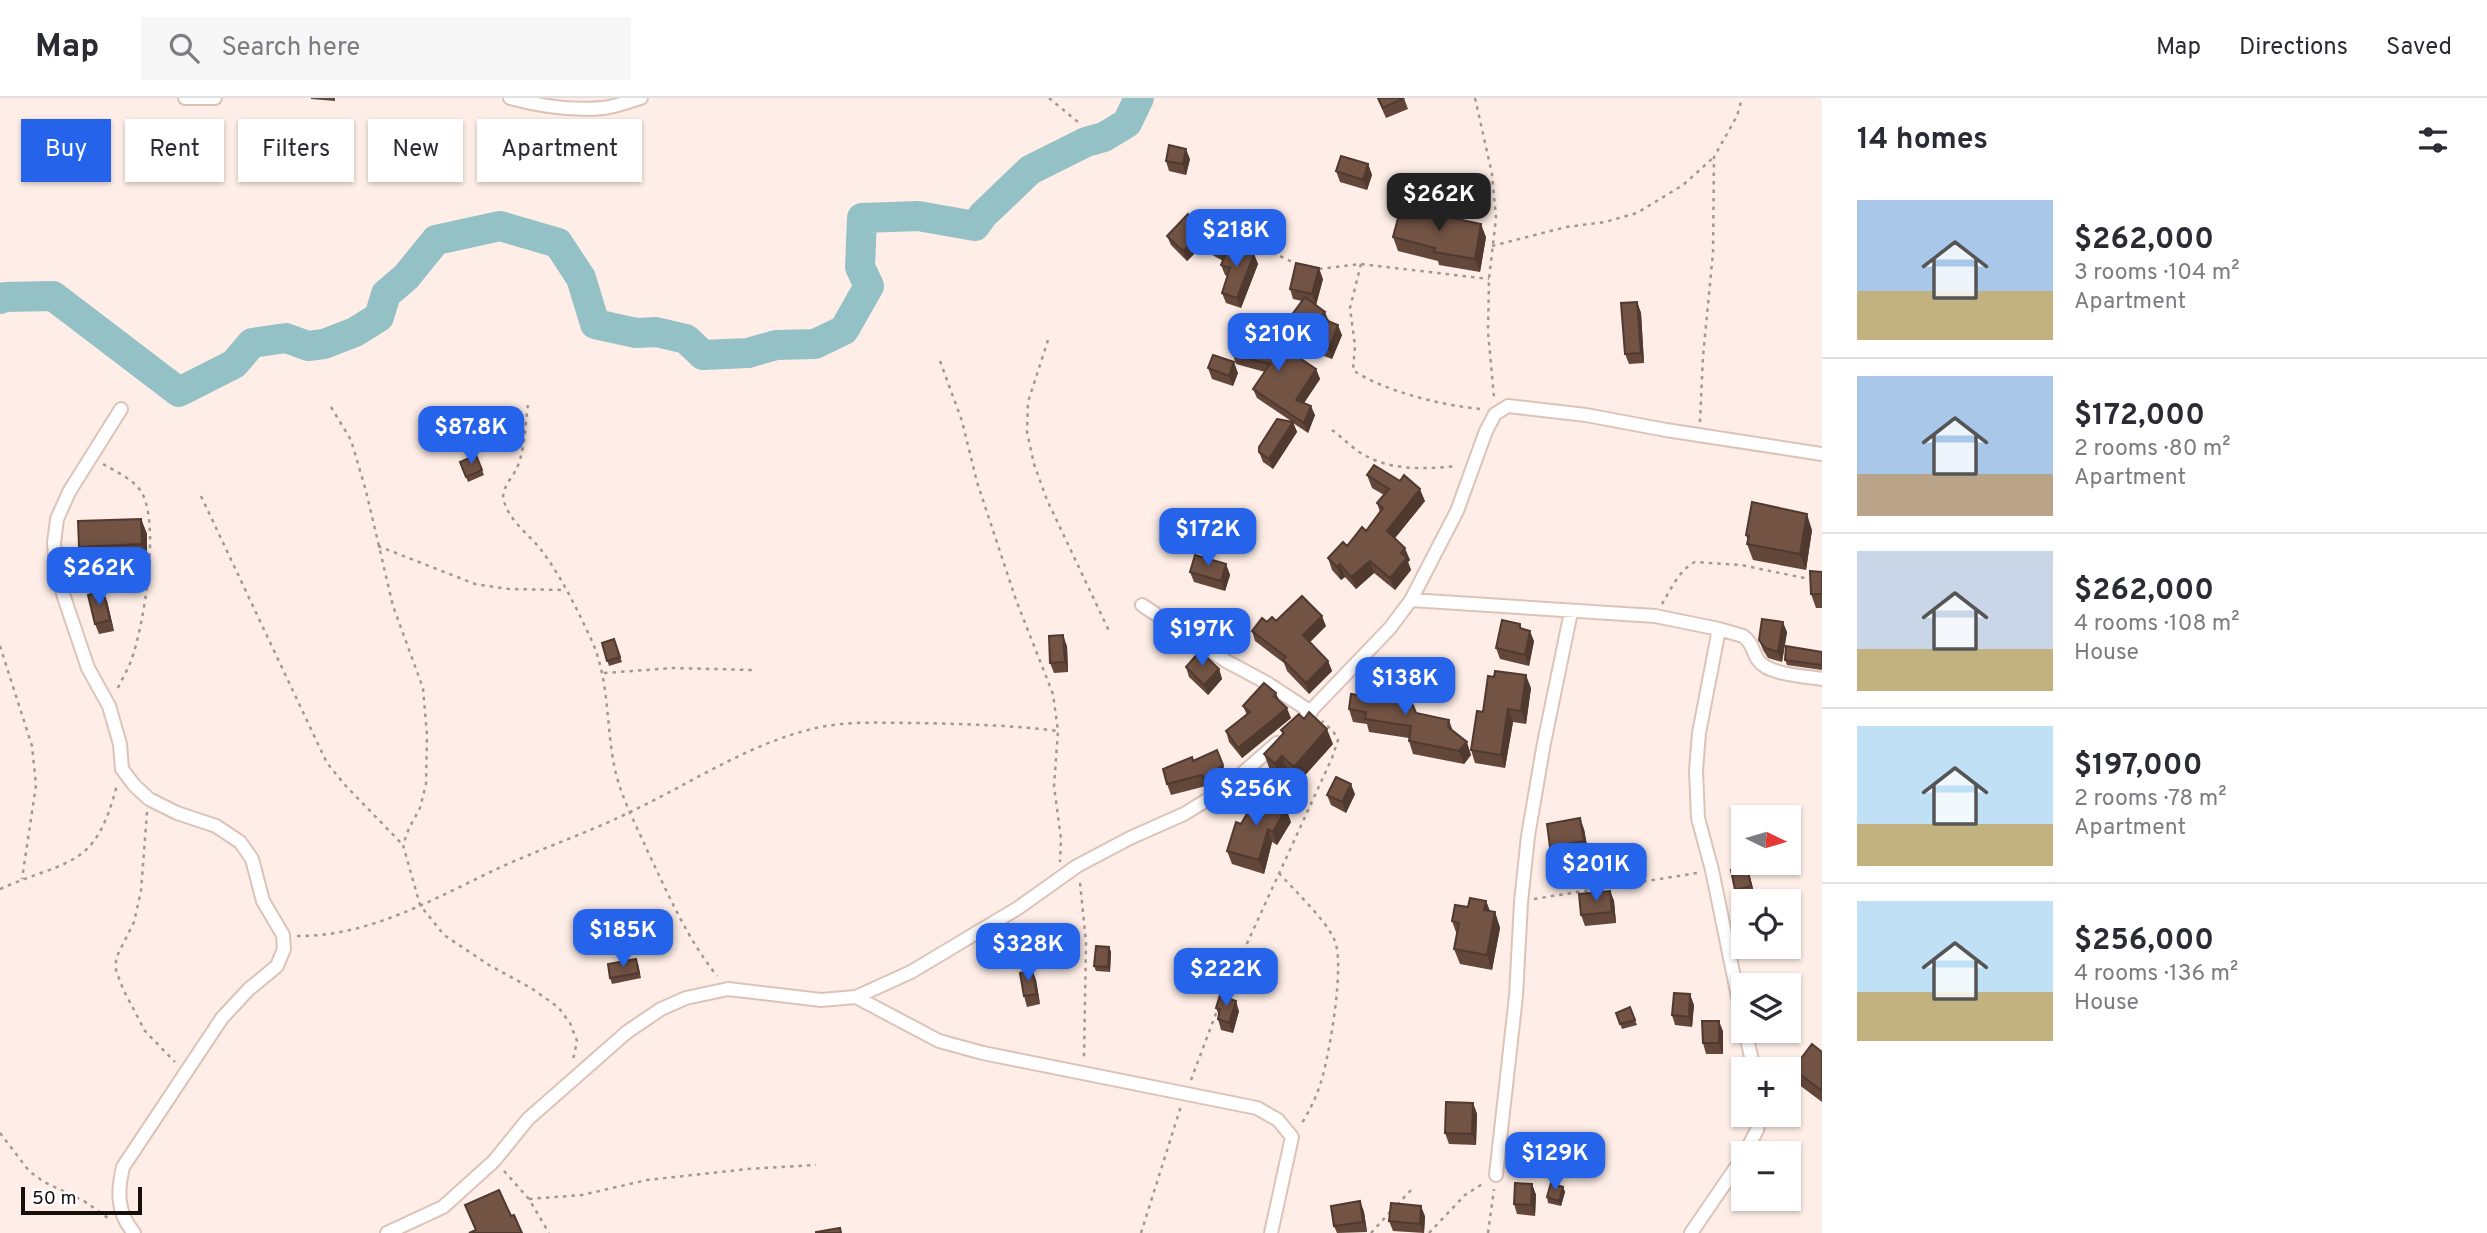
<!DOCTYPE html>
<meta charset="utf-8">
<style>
:root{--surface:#fff;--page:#f7f7f7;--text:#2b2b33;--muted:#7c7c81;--line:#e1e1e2;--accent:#2563eb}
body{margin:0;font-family:Overpass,sans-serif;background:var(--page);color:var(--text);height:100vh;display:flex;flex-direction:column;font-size:26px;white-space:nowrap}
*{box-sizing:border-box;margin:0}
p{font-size:23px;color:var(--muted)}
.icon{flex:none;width:38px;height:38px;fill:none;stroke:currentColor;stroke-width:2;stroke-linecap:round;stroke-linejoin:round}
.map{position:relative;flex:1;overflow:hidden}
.side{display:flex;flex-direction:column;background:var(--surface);width:665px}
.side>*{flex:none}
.banner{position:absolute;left:21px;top:21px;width:665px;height:63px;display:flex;gap:14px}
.needle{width:46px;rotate:95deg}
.tools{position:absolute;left:1731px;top:707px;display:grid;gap:14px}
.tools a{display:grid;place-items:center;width:70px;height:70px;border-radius:0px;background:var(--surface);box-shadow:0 2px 5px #0004;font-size:35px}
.scale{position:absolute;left:21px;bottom:18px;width:121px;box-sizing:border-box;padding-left:7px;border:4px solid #170f0b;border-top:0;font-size:19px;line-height:24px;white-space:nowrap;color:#170f0b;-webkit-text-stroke:5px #fff;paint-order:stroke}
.price{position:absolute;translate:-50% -60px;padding:0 16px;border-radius:14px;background:var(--accent);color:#fff;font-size:23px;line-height:46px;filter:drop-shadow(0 2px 4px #0008)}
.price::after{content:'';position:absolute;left:50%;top:42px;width:21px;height:16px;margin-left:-10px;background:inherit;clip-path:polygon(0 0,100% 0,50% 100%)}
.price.selected{background:#222;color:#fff}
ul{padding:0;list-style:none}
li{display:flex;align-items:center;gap:21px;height:175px;padding:0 35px}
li+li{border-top:2px solid var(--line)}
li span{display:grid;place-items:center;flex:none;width:196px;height:140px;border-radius:0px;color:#555}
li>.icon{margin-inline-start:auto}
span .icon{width:84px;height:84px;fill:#fffc;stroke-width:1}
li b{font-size:30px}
h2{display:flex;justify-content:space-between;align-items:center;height:84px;padding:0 35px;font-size:30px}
.chip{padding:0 24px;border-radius:0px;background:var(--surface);box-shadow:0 2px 5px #0004;font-size:24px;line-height:63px}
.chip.selected{background:var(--accent);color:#fff}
header{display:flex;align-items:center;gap:42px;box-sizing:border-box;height:98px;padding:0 35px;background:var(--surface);border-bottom:2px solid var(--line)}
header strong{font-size:33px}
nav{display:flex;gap:38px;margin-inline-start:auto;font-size:24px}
.search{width:490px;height:63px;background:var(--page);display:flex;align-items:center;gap:18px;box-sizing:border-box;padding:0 24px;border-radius:0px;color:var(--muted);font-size:26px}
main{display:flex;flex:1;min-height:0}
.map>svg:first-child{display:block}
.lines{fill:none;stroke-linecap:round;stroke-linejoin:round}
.river{stroke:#94c1c6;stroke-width:30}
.street-casing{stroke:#dcc3b8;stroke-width:16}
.path{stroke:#a59892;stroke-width:2.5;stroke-dasharray:3.5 5;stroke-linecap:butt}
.street{stroke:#fff;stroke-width:12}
.wall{fill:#62473a}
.shaded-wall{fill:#503a30}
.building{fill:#725344;stroke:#503a30;stroke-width:2}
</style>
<header>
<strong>Map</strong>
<div class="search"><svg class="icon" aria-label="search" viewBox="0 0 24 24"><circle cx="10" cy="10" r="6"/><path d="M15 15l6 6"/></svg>Search here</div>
<nav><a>Map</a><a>Directions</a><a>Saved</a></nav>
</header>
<main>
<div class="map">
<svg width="1822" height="1135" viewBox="0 0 1822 1135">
<rect width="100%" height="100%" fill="#feeee7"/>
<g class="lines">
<path class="river" d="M0,201L5,199L53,198L179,294L234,266L252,245L286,240L308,248L324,246L355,234L379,219L386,196L406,179L436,142L500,128L558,145L581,180L595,226L636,235L656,234L686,241L703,257L748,255L776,247L815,246L844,232L869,188L860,169L862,120L918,118L975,128L983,117L1030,72L1086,44L1104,39L1127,25L1139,0"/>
<g class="street-casing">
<path id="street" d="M185,0H215
M510,0C540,8 572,13 603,10C616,9 629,3 641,0
M121,311L69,394L57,421L54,445L56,470L64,499L88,570L109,608L120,646L122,671L134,687L149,701L177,715L216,728L240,744L252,761L263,803L283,837L284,851L277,868L249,891L222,920L123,1069C117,1094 117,1115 134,1135
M1411,502L1655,518L1719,531L1743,538C1753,545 1752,553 1758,562C1768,577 1805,578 1822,581
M1142,507L1226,563L1267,585L1311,614
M1719,531L1699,635L1696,672L1698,720L1712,772L1743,923
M1298,626L1390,530L1411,502L1457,413L1486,333L1495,316L1508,308L1586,317L1666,332L1822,356
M856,899L939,943L983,955L1257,1010L1278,1022L1292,1039L1271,1135
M1745,933L1754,971
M1745,1055L1757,1032L1760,1017
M1496,1077L1516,898L1521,804L1528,738L1544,645L1571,514
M387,1135L443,1109L494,1063L528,1021L627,934L661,911L686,900L728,891L821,902L856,899L911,874L1018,810L1077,768L1130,740L1184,716L1223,692L1277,645
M1691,1135L1743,1059"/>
</g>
<path class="path" d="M1049,0L1078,24
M1475,0L1492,76L1496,120L1489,181L1488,234L1494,299
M1194,122L1232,136L1299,167
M1492,148L1566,129L1605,124L1637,115L1683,87L1714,59
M1361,166L1350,210L1355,248L1353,272C1383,293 1444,308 1481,311
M1319,171L1361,166L1489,181
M1048,242L1028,304L1027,334L1034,366L1047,402L1110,535
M940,263L962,323L977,384L1016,502L1053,596L1058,633L1054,688L1061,741L1060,764
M528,307C525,328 525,351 517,370C512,380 500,392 504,403C509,423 530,437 542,453C562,480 577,511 591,541C611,585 605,630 616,676C623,703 637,729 648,754C669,798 687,840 717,878
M331,309L351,342L366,393L393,508L423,590L427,637L426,686L420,710L409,730L403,747L420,807L444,837L489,867L531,890L558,909L570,925L577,943L573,962
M1700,324L1703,258L1713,155L1714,59L1737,18L1742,0
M1332,332C1343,340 1354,352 1366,358C1394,373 1427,371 1457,368
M103,366C116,374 134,381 142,395C160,428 144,528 131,563C127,573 121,583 117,592
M201,398L327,665L345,687L403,747
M378,448L475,486L509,491L566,492
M1662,506C1671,491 1679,472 1695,464L1741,467L1814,482
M0,548L32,648L36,687L22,781
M604,575L673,570L753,572
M147,714L141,793L134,824L116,860V872L123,891L145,933L175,964
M1279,775C1294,792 1325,821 1334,841C1346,864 1329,958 1321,984C1316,1000 1309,1014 1300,1028
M1080,785L1086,844L1084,960
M0,791C70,760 95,772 117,687
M1534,801L1697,775
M297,838C370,839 437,799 501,769C543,750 587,735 628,715C692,685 755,641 826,628C855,623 886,625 916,625C964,626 1011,627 1058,633
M1222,900L1332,660L1338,642L1333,633L1322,623
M1191,982L1218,910
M0,1035L29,1073L44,1084L84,1103L108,1120
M504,1073L529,1101L549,1135
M529,1101L582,1097L647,1082L748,1071L816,1067
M1397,1107L1411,1092
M1141,1135L1181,1008
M1371,1135L1390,1114
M1429,1135L1465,1097L1484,1085
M1488,1135L1494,1091"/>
<use href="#street" class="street"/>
</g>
<path class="wall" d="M311,0H335V3L311,1Z
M1377,0H1404L1408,11L1386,20Z
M50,31L49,48L36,47L34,41Z
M254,31L256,35L259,36L263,46L262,61L243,60L239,49Z
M1190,61L1186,77L1169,73L1166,63Z
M1368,66L1372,77L1367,92L1340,84L1336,73Z
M1188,116L1224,159L1254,156L1258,166L1241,210L1226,205L1222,195L1227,178L1225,177L1221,167L1223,163L1200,150L1187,163L1171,147L1167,138Z
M1393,139H1486L1480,174L1439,167L1438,163L1398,153Z
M1323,181L1316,207L1315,206L1342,237L1332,261L1284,243L1280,233L1302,203L1293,201L1290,191Z
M1637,204L1641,215L1644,265L1629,266L1625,256Z
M1233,257L1316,271L1320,281L1304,305L1315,317L1308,335L1293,325L1297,334L1273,371L1263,364L1259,354L1291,323L1257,300L1253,291L1265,274L1236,266Z
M1208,270L1238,275L1233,288L1212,281Z
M476,357L484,377L468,384L460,364Z
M1367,377L1425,403L1395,440L1410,462L1408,464L1411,472L1395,492L1374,475L1356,491L1345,479L1341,482L1332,472L1328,460L1347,448L1366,433L1380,414L1377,405L1384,397L1372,390Z
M141,421L147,436V462L84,464L79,449Z
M1226,429L1223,447L1198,443L1194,432Z
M1812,432L1806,472L1753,462L1747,446L1748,443L1746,437Z
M1226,466L1230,477L1225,493L1194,484L1190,474Z
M1822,474V510H1816L1811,496Z
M107,503L114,533L99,536L95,526Z
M1276,523L1326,528L1310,544L1328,563L1332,573L1309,596L1287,573L1284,565L1255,543L1252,533L1267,524Z
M1522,531L1534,543L1529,568L1500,561L1496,550Z
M1787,534L1782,564L1768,560L1763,552L1759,542Z
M614,541L622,564L609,568L602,545Z
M1067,548L1068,574L1054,575L1050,565Z
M1822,554V572L1787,567L1785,562Z
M1186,569L1219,571L1222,581L1208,597L1189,579Z
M1380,587L1382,591L1416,615L1449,622L1453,633L1471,657L1464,666L1413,656L1409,643V640L1369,634L1367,626L1353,624L1349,611L1358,597Z
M1531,590L1526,626L1513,624L1505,670L1475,665L1471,652L1483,614Z
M1276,595L1279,602L1291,620L1242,660L1229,644L1226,633L1247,617L1243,608Z
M1281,632L1333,646L1299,684L1288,674L1280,682L1270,672L1264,656L1283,637Z
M1193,663L1227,677L1207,690L1206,688L1171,697L1167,686Z
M1355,696L1346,715L1331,707L1327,697Z
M1291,724L1277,747L1272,744L1264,776L1232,766L1227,753L1241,726Z
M1584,731L1588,753L1554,759L1550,749Z
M1750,779L1755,798L1739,802L1735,792Z
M1610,793L1614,803L1616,825L1585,828L1581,817Z
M1486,803L1490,813L1495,814L1500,830L1492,872L1460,866L1454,851L1457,837L1452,823L1468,809Z
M1109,849L1111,854L1110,874L1096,873L1094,868Z
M638,866L641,880L612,886L610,880Z
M1032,872L1036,882L1040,906L1027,909L1024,898Z
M1694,907L1692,929L1675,927L1672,917Z
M1630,909L1637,927L1622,931L1616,915Z
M1216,910L1239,913L1233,935L1221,932L1218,921L1219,918Z
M1723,933V956H1706L1703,945Z
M1822,954V1004L1798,986L1793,971Z
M1473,1005L1477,1016L1476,1047L1449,1046L1445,1035Z
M1532,1086L1536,1097L1535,1118L1517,1116L1514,1106Z
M1563,1089L1565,1094L1561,1108L1548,1105L1547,1099Z
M1360,1103L1364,1114L1367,1134L1337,1135L1334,1128Z
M1425,1118L1424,1135L1393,1133L1389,1123Z"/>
<path class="shaded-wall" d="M49,26L50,31L49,48L47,43Z
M259,36L263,46L262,61L258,50Z
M1186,51L1190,61L1186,77L1183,66Z
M1368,66L1372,77L1367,92L1363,82Z
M1481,126L1486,139L1480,174L1475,161Z
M1196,140L1200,150L1187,163L1183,153Z
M1221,150L1225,160L1223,163L1220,153Z
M1254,156L1258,166L1241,210L1237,200Z
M1319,170L1323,181L1316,207L1312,196Z
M1637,204L1641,215L1644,265L1641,255Z
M1325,214L1329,224L1320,220Z
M1338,227L1342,237L1332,261L1329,251Z
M1234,264L1238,275L1233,288L1229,278Z
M1316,271L1320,281L1300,311L1296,302Z
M1311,308L1315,317L1308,335L1304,325Z
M1293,324L1297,334L1273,371L1269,361Z
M1420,391L1425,403L1391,445L1387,433Z
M1807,416L1812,432L1806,472L1800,456Z
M1223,419L1226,429L1223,447L1219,437Z
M141,421L147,436V462L142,446Z
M1405,450L1410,462L1408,464L1411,472L1395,492L1390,480L1401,455Z
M1370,463L1374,475L1356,491L1351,479Z
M1226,466L1230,477L1225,493L1221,483Z
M1340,466L1345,479L1341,482L1337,469Z
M103,493L107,503L114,533L110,522Z
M1322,518L1326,528L1306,548L1303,537Z
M1783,524L1787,534L1782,564L1778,554Z
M1530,533L1534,543L1529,568L1525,557Z
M1063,537L1067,548L1068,574L1065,564Z
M1328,563L1332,573L1309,596L1306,585Z
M1219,571L1222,581L1208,597L1204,587Z
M1526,577L1531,590L1526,626L1521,613Z
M1287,610L1291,620L1242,660L1238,650Z
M1508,611L1513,624L1505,670L1501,657Z
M1327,631L1333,646L1299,684L1294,669Z
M1467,644L1471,657L1464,666L1459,653Z
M1282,658L1288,674L1280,682L1275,666Z
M1223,667L1227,677L1207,690L1203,680Z
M1351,686L1355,696L1346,715L1342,704Z
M1286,710L1291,724L1277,747L1273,734Z
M1580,720L1584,731L1588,753L1584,743Z
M1268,731L1272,744L1264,776L1259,762Z
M1747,768L1750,779L1755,798L1751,788Z
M1610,793L1614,803L1616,825L1612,814Z
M1486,803L1492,819L1484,812Z
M1495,814L1500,830L1492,872L1487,857Z
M1109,849L1111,854L1110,874L1108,869Z
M1032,872L1036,882L1040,906L1037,896Z
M1690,896L1694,907L1692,929L1689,919Z
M1236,903L1239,913L1233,935L1229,925Z
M1719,923L1723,933V956L1719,945Z
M1473,1005L1477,1016L1476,1047L1472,1036Z
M1532,1086L1536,1097L1535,1118L1531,1107Z
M1563,1089L1565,1094L1561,1108L1559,1103Z
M1360,1103L1364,1114L1367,1134L1363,1124Z
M1421,1108L1425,1118L1424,1135L1420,1126Z"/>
<path class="building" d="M1378,0H1404L1383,10Z
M35,25L49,26L47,43L34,41Z
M240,31H254V35L259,36L258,50L239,49Z
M1169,47L1186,51L1183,66L1166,63Z
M1341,58L1368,66L1363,82L1336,73Z
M1401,109L1481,126L1475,161L1434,154L1435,150L1393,139Z
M1188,116L1221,150L1220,153L1196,140L1183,153L1167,138Z
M1230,146L1254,156L1237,200L1222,195L1230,170L1221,167Z
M1296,165L1319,170L1312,196L1290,191Z
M1305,199L1325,214L1320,220L1338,227L1329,251L1280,233Z
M1637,204L1641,255L1625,256L1621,205Z
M1241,232L1277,245L1316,271L1296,302L1311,308L1304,325L1253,291L1270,266L1233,257Z
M1213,257L1234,264L1229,278L1208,270Z
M1277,321L1293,324L1269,361L1259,354V349Z
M476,357L482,372L466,379L460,364Z
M1374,367L1400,383L1404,377L1420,391L1387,433L1405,450L1401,455L1407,460L1390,480L1370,463L1351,479L1340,466L1337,469L1328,460L1343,444L1347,448L1362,429L1366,433L1383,410L1377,405L1389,391L1367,377Z
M1752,404L1807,416L1800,456L1747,446L1749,438L1746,437Z
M1198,414L1223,419L1219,437L1194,432Z
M141,421L142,446L79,449L78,423Z
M1195,457L1226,466L1221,483L1190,474Z
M1810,473L1822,474V496H1811Z
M103,493L110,522L95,526L88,497Z
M1302,498L1322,518L1303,537L1328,563L1306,585L1283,562L1286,559L1252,533L1262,520L1267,524L1272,519L1276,523Z
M1762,521L1783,524L1778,554L1765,550L1759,542Z
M1502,522L1520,526V530L1530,533L1525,557L1496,550Z
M1063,537L1065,564L1050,565L1049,538Z
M614,541L620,559L607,563L602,545Z
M1786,548L1822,554V567L1785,562Z
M1200,553L1219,571L1204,587L1186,569Z
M1495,573L1526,577L1521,613L1508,611L1501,657L1471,652L1477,613L1483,614L1488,578L1494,579Z
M1360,584L1380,587V591L1408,596L1416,615L1449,622L1448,629L1467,644L1459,653L1409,643L1411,628L1365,621L1366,614L1349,611L1351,596L1358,597Z
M1264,585L1276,595L1274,598L1287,610L1238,650L1226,633L1250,614L1243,608Z
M1309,614L1327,631L1294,669L1282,658L1275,666L1264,656L1284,635L1281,632L1299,616L1304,621Z
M1217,652L1223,667L1203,680L1202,677L1167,686L1163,671L1192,659L1193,663Z
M1336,679L1351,686L1342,704L1327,697Z
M1259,695L1286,710L1273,734L1268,731L1259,762L1227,753L1236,724L1241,726Z
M1580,720L1584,743L1550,749L1547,726Z
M1747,768L1751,788L1735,792L1731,772Z
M1610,793L1612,814L1581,817L1579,796Z
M1470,800L1486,803L1484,812L1495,814L1487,857L1454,851L1459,825L1452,823L1455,807L1468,809Z
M1096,848L1109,849L1108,869L1094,868Z
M636,861L639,875L610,880L608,866Z
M1032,872L1037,896L1024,898L1020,875Z
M1674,895L1690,896L1689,919L1672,917Z
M1220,897L1236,903L1229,925L1218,921L1220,911L1216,910Z
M1630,909L1635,922L1620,926L1616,915Z
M1702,923H1719V945H1703Z
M1812,946L1822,954V993L1793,971Z
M1446,1004L1473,1005L1472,1036L1445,1035Z
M1515,1085L1532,1086L1531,1107L1514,1106Z
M1551,1085L1563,1089L1559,1103L1547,1099Z
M499,1092L511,1118L514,1117L522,1135H469L476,1132L465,1107Z
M1360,1103L1363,1124L1334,1128L1331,1108Z
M1391,1105L1421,1108L1420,1126L1389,1123Z
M840,1130L841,1135H816V1134Z"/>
</svg>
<div class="tools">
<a><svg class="needle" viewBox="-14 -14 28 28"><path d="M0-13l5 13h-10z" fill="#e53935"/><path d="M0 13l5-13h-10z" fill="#7c7c81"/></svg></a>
<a><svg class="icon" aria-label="locate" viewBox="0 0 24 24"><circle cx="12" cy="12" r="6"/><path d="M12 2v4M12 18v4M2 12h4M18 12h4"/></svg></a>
<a><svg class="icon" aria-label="layers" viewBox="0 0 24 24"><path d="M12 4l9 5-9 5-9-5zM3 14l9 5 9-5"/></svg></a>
<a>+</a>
<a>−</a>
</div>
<div class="scale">50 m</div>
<b class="price selected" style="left:1439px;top:135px">$262K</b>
<b class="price" style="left:1236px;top:171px">$218K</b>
<b class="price" style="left:1278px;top:275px">$210K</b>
<b class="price" style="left:471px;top:368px">$87.8K</b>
<b class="price" style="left:1208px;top:470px">$172K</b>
<b class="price" style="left:99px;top:509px">$262K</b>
<b class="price" style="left:1202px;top:570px">$197K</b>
<b class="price" style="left:1405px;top:619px">$138K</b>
<b class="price" style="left:1256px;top:730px">$256K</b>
<b class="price" style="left:1596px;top:805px">$201K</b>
<b class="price" style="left:623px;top:871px">$185K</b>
<b class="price" style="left:1028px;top:885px">$328K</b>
<b class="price" style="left:1226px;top:910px">$222K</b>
<b class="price" style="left:1555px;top:1094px">$129K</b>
<div class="banner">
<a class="chip selected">Buy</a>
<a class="chip">Rent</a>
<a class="chip">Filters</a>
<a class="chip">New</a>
<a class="chip">Apartment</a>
</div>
</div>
<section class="side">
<h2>14 homes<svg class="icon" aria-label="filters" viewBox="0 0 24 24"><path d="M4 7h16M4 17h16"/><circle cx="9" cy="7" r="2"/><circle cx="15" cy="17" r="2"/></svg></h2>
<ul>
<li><span style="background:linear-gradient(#a9c7e8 65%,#c2b280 0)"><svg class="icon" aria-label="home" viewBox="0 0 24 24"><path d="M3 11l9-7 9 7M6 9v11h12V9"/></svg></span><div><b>$262,000</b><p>3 rooms · 104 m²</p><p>Apartment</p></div></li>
<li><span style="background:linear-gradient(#a9c7e8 70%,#b9a48a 0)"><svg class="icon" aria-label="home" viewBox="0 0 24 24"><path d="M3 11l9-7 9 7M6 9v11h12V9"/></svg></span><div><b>$172,000</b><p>2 rooms · 80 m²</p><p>Apartment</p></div></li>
<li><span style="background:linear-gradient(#c9d6e8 70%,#c2b280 0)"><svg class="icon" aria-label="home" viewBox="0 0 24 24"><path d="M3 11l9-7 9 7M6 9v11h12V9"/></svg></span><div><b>$262,000</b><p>4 rooms · 108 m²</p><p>House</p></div></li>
<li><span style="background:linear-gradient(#bfe0f5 70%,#c2b280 0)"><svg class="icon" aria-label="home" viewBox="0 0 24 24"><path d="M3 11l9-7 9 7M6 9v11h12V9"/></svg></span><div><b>$197,000</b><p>2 rooms · 78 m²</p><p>Apartment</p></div></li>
<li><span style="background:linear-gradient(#bfe0f5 65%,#c2b280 0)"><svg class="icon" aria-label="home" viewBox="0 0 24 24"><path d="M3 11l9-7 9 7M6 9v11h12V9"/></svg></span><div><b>$256,000</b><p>4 rooms · 136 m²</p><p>House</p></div></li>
</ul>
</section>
</main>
